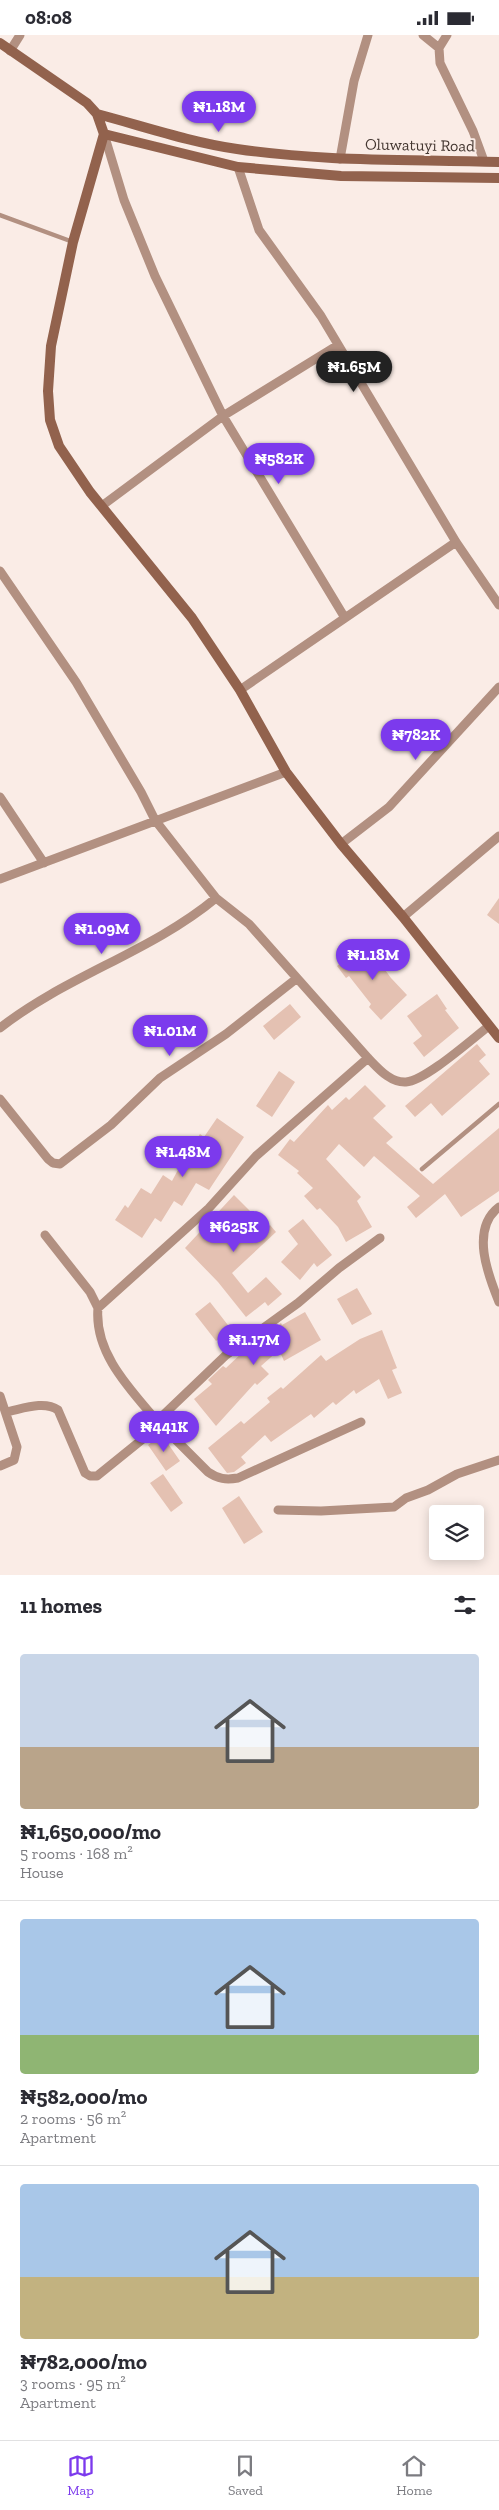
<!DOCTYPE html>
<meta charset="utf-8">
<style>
:root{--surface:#fff;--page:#f2f2f3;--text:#2b2b33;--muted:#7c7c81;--line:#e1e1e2;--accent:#7c3aed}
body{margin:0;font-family:"Zilla Slab",serif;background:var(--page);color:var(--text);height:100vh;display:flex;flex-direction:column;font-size:19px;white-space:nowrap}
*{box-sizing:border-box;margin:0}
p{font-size:16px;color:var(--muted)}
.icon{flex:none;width:28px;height:28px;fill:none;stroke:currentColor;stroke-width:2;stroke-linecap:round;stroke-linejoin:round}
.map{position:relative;height:1540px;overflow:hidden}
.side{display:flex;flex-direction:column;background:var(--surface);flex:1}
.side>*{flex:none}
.buttons{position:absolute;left:429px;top:1470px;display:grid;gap:10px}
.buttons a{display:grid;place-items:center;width:55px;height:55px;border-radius:5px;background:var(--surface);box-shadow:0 2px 12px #0003;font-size:25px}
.price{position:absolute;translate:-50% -42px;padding:0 11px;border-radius:18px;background:var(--accent);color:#fff;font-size:16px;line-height:32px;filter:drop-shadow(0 1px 2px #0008)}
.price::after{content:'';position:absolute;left:50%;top:30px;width:15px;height:11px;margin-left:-8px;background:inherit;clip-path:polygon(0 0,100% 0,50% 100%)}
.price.active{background:#222;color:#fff}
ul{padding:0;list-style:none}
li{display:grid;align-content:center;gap:10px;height:265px;padding:0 20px}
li+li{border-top:1px solid var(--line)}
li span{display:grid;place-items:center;height:155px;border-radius:5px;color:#555}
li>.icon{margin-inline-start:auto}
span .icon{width:90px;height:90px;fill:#fffc;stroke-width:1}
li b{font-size:21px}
h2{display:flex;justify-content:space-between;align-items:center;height:60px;padding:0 20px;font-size:21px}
.status{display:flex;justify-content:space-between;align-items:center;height:35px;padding:0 25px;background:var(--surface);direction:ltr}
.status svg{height:14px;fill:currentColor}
.menu{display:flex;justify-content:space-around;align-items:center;height:70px;border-top:1px solid var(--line);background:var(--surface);font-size:14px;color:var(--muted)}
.menu a{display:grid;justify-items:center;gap:2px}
.menu .active{color:var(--accent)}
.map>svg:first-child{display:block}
.building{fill:#e4c1b2}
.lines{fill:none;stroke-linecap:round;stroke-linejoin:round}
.lane{stroke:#b29081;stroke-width:4.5}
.street{stroke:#b29081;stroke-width:9}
.secondary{stroke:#92624d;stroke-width:10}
.labels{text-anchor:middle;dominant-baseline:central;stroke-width:4;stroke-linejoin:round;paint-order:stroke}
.street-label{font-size:16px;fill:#433630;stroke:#faece6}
</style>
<div class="status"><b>08:08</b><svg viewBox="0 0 49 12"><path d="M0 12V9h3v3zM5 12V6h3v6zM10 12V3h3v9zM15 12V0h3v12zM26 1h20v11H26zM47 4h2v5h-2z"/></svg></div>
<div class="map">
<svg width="499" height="1540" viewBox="0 0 499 1540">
<rect width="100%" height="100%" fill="#faece6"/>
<path class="building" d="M499,863V889L487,880Z
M365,908L391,943L407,960L381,985L369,972L371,969L349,941L346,943L337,931Z
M437,959L447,974L445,975L459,993L424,1022L413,1008L422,1001L407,981Z
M290,969L301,982L274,1005L263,991Z
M477,1009L486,1020L479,1026L490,1039L442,1081L431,1068L415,1082L405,1071Z
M279,1036L295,1047L272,1082L256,1071Z
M365,1050L386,1071L373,1083L393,1102L386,1108L433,1149L499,1093V1156L461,1182L445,1159L416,1183L407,1172L420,1161L374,1121L364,1132L339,1109L326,1124L361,1162L357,1166L372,1192L346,1207L338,1192L320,1173L317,1175L304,1161L313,1153L297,1138L299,1136L278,1120L290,1104L294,1107L328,1070L332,1075L346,1062L349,1065Z
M217,1083L244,1102L209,1155L196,1148L182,1171L174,1166L161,1187L155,1183L142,1203L115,1185L125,1170L128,1173L141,1153L151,1159L163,1140L172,1146L186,1120L200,1099L204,1102Z
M234,1160L267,1193L270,1190L276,1197L232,1238L248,1258L266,1242L282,1259L268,1271L265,1267L246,1282L218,1247L185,1213Z
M303,1184L332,1220L317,1232L314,1228L300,1245L281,1227L298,1209L288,1196Z
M357,1253L372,1279L352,1290L337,1264Z
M210,1267L231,1294L216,1306L195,1279Z
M305,1277L321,1305L284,1326L279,1315L261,1331L269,1339L257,1350L255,1348L216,1391L194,1364L212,1349L208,1345L223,1331L226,1333L245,1315L247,1317L281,1288L282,1290Z
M382,1295L397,1333L392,1335L402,1358L388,1364L379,1344L356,1359L354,1355L336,1370L333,1367L314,1383L311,1379L271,1407L265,1400L241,1422L246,1428L234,1437L227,1438L208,1413L241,1386L244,1389L270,1367L267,1363L281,1352L283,1354L321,1320L326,1326L360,1304Z
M162,1400L180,1426L166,1436L148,1410Z
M163,1439L183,1468L171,1477L150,1448Z
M239,1461L263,1497L244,1509L222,1473Z"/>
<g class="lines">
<path class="lane" d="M0,180L73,207
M422,1134L499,1069"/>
<path class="street" d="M423,0L439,13
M447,0L439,13L440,28L473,96L484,126
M10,16L20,0
M104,99L124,165L155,241L223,381L338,310
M340,124L354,46L368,0
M238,132L259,195L321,281L456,507L499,570
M103,470L223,381L345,583L456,507
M0,536L76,647L141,757L155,785L216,863L249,889L368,1023C378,1033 390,1048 406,1047C425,1046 472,1004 489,991
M240,655L345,583
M0,762L44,828
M341,809L389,772L499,652
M0,844L286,737
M403,882L499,801
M0,993C66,941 151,917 216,863
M0,1064L48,1124L53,1128L60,1129L111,1090L160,1043L226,999L296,944
M499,1172C470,1194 488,1240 499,1267
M45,1200L90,1257L98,1273L209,1173L256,1121L368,1023
M98,1273C94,1318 130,1354 157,1386L226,1320L298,1268L339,1233L380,1203
M0,1361L17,1412L14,1425L0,1431
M6,1377C22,1374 44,1365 58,1375L85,1438L90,1441H97L144,1403L157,1386L208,1437C218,1444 226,1445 238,1443L361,1387
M278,1475L321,1476L394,1472L406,1463L428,1455L457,1439L499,1425"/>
<path class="secondary" d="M0,8L87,68L97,79L104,99L73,207L51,311L48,356L50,385L59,411L90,457L192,583L240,655L286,737L341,809L403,882L499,1003
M97,79C143,91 189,107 237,114C324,127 412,124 499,127
M104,99L238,132L341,141L499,143"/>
</g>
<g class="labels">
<g class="street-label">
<text transform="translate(420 110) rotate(1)">Oluwatuyi Road</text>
</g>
</g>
</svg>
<div class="buttons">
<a><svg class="icon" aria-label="layers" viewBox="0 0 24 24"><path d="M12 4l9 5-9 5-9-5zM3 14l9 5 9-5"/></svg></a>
</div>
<b class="price" style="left:219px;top:98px">₦1.18M</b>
<b class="price active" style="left:354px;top:358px">₦1.65M</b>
<b class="price" style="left:279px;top:450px">₦582K</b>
<b class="price" style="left:416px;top:726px">₦782K</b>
<b class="price" style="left:102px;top:920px">₦1.09M</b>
<b class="price" style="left:373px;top:946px">₦1.18M</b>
<b class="price" style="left:170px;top:1022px">₦1.01M</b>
<b class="price" style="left:183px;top:1143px">₦1.48M</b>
<b class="price" style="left:234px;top:1218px">₦625K</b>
<b class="price" style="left:254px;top:1331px">₦1.17M</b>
<b class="price" style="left:164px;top:1418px">₦441K</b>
</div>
<section class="side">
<h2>11 homes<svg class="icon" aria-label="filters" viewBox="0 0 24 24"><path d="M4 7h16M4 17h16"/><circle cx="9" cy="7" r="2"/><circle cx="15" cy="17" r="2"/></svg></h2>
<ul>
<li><span style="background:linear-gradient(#c9d6e8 60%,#b9a48a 0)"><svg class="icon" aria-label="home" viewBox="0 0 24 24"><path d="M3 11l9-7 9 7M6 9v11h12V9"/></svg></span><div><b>₦1,650,000/mo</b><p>5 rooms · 168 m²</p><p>House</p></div></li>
<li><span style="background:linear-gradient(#a9c7e8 75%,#8fb573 0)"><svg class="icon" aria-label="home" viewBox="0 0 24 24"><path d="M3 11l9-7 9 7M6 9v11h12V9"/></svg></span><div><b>₦582,000/mo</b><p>2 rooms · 56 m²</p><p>Apartment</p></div></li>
<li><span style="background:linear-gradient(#a9c7e8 60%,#c2b280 0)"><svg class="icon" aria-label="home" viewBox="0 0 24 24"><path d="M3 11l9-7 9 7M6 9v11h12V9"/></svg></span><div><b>₦782,000/mo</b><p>3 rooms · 95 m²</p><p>Apartment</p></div></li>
</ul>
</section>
<nav class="menu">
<a class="active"><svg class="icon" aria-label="map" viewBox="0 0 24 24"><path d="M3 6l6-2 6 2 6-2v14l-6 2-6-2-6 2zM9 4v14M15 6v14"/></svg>Map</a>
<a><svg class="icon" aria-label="saved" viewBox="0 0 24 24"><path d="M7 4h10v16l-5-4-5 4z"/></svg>Saved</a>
<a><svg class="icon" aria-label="home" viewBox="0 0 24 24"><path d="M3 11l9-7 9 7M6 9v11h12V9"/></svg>Home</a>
</nav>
